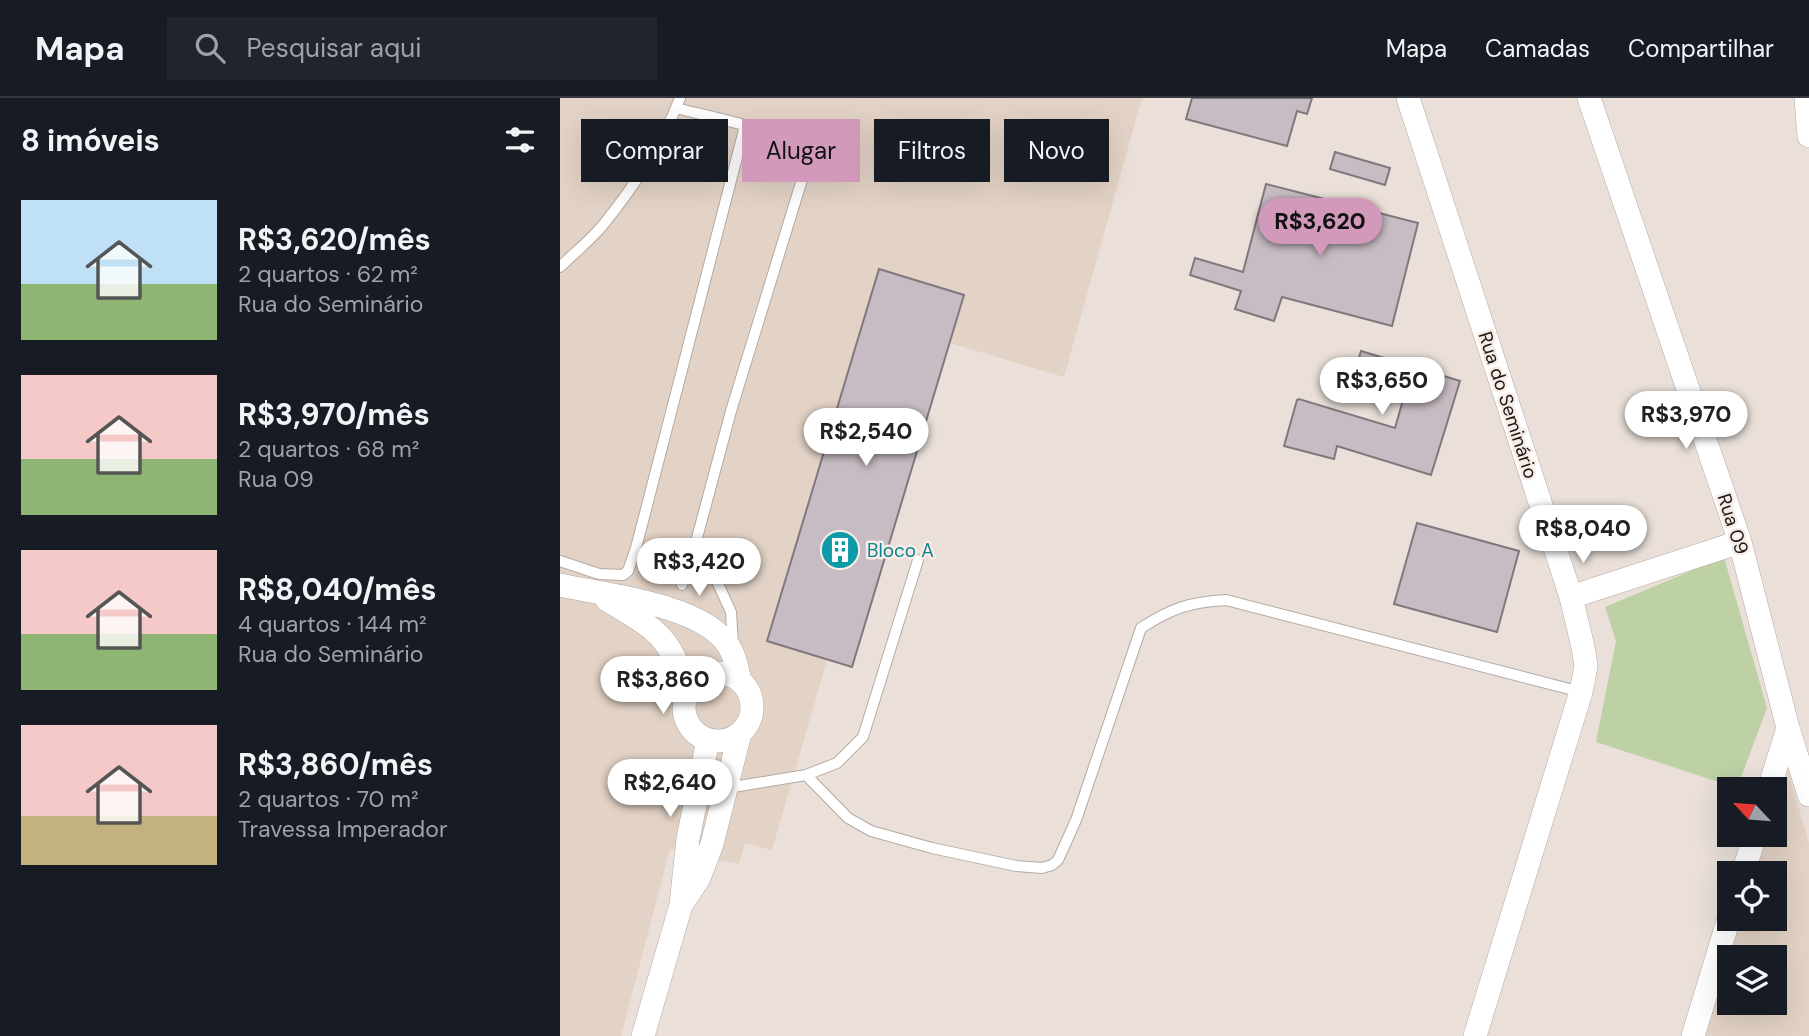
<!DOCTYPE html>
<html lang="pt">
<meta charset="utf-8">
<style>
:root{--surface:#171b24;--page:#20242c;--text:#f1f3f6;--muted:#9ea1a6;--line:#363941;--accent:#d299bb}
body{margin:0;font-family:"DM Sans",sans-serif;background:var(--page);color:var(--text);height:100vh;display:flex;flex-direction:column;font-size:26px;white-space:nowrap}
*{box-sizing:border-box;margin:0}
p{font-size:23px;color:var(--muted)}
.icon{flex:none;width:38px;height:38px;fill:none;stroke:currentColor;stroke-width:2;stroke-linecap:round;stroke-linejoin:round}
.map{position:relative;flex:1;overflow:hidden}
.drawer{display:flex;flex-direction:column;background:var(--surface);width:560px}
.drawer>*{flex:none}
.guide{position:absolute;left:21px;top:21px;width:665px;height:63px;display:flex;gap:14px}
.needle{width:46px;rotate:296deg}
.controls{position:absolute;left:1157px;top:679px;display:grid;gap:14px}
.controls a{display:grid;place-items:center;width:70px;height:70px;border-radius:0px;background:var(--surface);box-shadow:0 7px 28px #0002;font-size:35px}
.price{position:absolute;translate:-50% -60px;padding:0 16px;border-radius:24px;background:#fff;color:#222;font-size:23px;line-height:46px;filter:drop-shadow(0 2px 4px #0008)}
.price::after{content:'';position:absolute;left:50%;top:42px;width:21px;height:16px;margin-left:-10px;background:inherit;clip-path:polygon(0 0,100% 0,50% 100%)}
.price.active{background:var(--accent);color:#111}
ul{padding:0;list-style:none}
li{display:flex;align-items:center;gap:21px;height:175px;padding:0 21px}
li span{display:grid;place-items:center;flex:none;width:196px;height:140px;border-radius:0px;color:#555}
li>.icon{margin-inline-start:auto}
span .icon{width:84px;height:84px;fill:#fffc;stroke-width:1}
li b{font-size:30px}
h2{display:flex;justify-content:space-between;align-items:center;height:84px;padding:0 21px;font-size:30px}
.pill{padding:0 24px;border-radius:0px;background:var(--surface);box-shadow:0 7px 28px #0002;font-size:24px;line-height:63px}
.pill.active{background:var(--accent);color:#111}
header{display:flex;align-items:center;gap:42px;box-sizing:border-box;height:98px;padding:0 35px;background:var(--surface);border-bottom:2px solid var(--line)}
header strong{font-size:33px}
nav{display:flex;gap:38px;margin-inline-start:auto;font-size:24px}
.search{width:490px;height:63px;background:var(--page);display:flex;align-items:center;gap:18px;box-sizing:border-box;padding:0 24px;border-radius:0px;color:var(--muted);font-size:26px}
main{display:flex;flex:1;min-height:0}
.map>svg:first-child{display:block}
.built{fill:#e3d3c6;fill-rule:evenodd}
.green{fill:#bdd1a5}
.building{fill:#c7bcc3;stroke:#81787e;stroke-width:2}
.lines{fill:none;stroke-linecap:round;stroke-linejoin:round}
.service-casing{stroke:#b4aaa3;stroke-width:12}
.minor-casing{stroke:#b4aaa3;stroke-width:24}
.service{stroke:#fff;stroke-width:10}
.minor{stroke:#fff;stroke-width:23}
.labels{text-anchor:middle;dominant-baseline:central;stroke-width:5;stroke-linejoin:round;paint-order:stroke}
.street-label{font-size:19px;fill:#1b1715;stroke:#f7ede6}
.culture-label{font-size:19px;fill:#0d838f;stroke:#f7ede6;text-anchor:start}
</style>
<header>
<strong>Mapa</strong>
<div class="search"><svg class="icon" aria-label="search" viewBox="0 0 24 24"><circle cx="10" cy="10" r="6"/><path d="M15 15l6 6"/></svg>Pesquisar aqui</div>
<nav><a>Mapa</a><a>Camadas</a><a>Compartilhar</a></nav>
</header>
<main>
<section class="drawer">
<h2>8 imóveis<svg class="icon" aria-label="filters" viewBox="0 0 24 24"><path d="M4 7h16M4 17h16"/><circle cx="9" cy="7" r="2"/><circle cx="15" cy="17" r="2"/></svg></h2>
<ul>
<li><span style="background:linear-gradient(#bfe0f5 60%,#8fb573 0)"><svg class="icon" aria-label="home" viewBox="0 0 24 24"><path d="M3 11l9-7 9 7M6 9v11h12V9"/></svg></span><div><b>R$3,620/mês</b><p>2 quartos · 62 m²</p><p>Rua do Seminário</p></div></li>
<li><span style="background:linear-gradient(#f6c9c9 60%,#8fb573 0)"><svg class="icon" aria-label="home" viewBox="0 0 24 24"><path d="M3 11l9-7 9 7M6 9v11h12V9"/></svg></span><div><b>R$3,970/mês</b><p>2 quartos · 68 m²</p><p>Rua 09</p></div></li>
<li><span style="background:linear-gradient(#f6c9c9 60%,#8fb573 0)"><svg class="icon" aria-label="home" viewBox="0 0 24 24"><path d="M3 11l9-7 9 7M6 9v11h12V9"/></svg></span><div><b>R$8,040/mês</b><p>4 quartos · 144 m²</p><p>Rua do Seminário</p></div></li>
<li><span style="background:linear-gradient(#f6c9c9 65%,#c2b280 0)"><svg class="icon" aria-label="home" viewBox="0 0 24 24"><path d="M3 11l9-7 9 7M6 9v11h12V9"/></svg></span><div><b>R$3,860/mês</b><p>2 quartos · 70 m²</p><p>Travessa Imperador</p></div></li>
</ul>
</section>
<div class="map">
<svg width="1249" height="938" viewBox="0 0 1249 938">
<rect width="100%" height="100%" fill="#eae0d9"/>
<path class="built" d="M0,0H582L504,279L390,245L292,569L267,562L212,752L185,745L179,766L110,751L61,938H0Z
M1228,674L1249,745V938H1139L1178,821H1214V775H1194L1207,737H1214L1215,714ZM1169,859H1214V905H1169Z"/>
<path class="green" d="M1164,459L1207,610L1177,690L1036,644L1056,543L1045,509Z"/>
<path class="building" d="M632,0H752L747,16L737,13L727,48L626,21Z
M775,54L830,70L825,87L770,71Z
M706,86L858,125L832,228L722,199L714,223L675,211L681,193L630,177L635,160L683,174Z
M319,171L404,197L292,569L207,543Z
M801,253L900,283L871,377L777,348L774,361L724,348L737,302L739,301L835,330L843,302L791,286Z
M857,425L959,453L937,534L834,506Z"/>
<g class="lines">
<g class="service-casing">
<path id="service" d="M116,10C142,17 219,32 236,49C243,56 243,65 244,75L171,313L137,440L171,514L173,547
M0,169C14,155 31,142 43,127C73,90 103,44 120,0
M0,463L39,476L63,477L68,473L76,450L185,28
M122,487L137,440
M246,677L288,720L311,733L372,750L456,768L482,770L492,767L498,762L516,722L581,530C612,510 630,504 666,502L1021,594
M167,690L246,677L277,665L303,639L358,462"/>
</g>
<g class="minor-casing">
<path id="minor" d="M848,0L1011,499L1023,549L1026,568L1021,594L915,938
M1029,0L1180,444L1228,630L1249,697
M1246,0L1249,38
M0,487C44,497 142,506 168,547C175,557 177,571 180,583
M1011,499L1180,444
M47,502C97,532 108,536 128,593
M124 609a34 34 0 1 1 68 0a34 34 0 1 1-68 0Z
M1209,691L1228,630
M1183,775L1195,737
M121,807L139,780L152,746L180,635
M83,938L121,807L128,741L148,642
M1133,938L1169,820"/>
</g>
<use href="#service" class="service"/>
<use href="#minor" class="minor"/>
</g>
<defs>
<g id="building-disc" transform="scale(2.0125)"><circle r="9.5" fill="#0f9aa8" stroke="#f7ede6"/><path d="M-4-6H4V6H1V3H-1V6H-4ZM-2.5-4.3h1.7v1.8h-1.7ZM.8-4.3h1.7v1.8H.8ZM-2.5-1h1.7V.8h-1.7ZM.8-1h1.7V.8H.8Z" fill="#fff"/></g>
</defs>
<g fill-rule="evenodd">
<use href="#building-disc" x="280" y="452"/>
</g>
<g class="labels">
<g class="street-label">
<text transform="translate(948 307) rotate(72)">Rua do Seminário</text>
<text transform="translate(1173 426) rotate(72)">Rua 09</text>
</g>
<g class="culture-label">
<text x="307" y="452">Bloco A</text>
</g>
</g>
</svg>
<div class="controls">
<a><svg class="needle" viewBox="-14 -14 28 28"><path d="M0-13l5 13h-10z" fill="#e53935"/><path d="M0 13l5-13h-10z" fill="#9ea1a6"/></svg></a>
<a><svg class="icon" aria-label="locate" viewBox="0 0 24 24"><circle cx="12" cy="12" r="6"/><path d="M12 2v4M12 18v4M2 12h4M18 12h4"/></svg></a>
<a><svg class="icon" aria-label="layers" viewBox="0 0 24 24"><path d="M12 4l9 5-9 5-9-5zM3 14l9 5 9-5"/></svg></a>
</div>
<b class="price active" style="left:760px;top:160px">R$3,620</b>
<b class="price" style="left:822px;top:319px">R$3,650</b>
<b class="price" style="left:1126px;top:353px">R$3,970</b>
<b class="price" style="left:306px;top:370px">R$2,540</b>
<b class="price" style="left:1023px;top:467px">R$8,040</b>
<b class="price" style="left:139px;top:500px">R$3,420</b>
<b class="price" style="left:103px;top:618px">R$3,860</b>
<b class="price" style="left:110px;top:721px">R$2,640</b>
<div class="guide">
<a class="pill">Comprar</a>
<a class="pill active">Alugar</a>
<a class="pill">Filtros</a>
<a class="pill">Novo</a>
</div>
</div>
</main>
